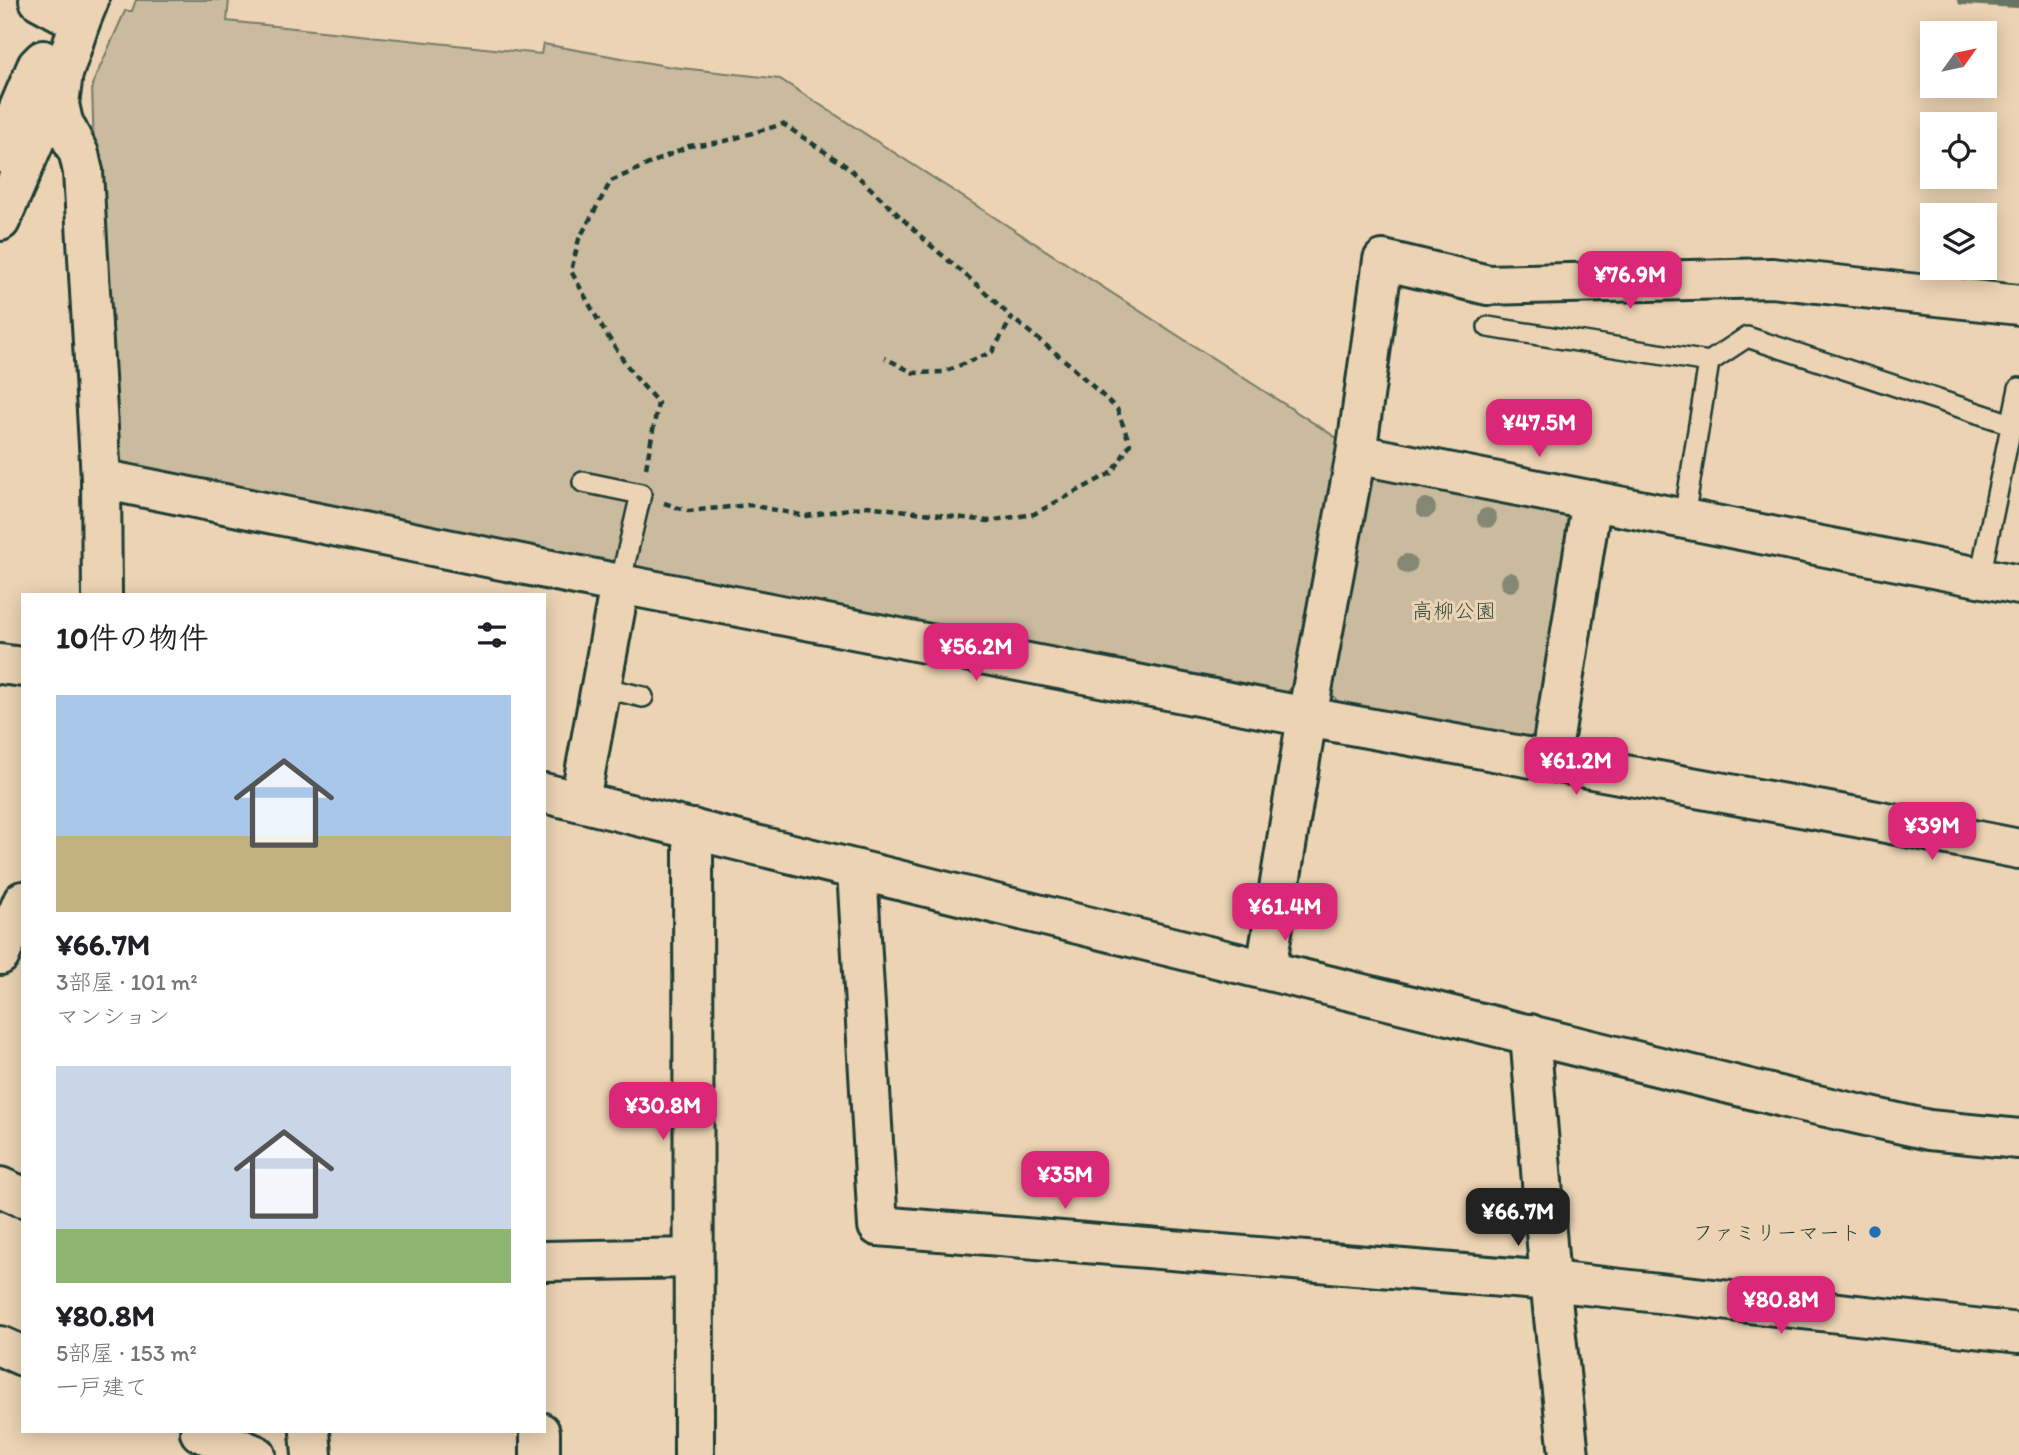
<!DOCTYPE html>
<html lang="ja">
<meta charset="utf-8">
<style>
:root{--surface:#fff;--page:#f6f6f6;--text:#202124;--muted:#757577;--accent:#db2777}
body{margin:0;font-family:Itim,"Klee One",sans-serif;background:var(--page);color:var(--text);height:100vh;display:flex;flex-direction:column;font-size:26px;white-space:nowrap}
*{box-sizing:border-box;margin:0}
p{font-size:23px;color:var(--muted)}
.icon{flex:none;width:38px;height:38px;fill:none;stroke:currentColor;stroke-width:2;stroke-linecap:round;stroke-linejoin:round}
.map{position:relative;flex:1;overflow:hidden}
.sheet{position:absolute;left:21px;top:593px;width:525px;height:840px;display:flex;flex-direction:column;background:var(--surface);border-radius:0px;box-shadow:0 4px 18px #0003}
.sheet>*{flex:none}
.needle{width:46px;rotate:57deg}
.fabs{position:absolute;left:1920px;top:21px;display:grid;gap:14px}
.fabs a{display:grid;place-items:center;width:77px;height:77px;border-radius:0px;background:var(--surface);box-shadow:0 4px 18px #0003;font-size:35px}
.price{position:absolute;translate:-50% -60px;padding:0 16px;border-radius:14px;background:var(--accent);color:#fff;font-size:23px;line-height:46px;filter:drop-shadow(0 2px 4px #0008)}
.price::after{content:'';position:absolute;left:50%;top:42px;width:21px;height:16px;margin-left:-10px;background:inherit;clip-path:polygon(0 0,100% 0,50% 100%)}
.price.selected{background:#222;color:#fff}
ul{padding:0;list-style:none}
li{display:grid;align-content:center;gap:14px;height:371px;padding:0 35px}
li span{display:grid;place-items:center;height:217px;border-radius:0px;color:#555}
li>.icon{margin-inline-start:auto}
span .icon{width:126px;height:126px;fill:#fffc;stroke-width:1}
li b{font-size:30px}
h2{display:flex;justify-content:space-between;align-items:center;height:84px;padding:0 35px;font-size:30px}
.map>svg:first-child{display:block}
.green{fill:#caba9e;stroke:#747c69;stroke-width:2}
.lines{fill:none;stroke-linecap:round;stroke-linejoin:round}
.stream{stroke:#697462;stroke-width:10}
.service-casing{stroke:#1f3d34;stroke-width:24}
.minor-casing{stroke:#1f3d34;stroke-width:44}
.tertiary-casing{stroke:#1f3d34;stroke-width:44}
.path{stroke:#1f3d34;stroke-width:4.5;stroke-dasharray:7 5;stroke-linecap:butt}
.service{stroke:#ebd3b3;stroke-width:19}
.minor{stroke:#ebd3b3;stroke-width:38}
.tertiary{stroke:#ebd3b3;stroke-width:38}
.tree{fill:#848873}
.poi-dot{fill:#1f6fb2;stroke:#ebd3b3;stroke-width:2.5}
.labels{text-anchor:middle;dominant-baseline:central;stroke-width:6;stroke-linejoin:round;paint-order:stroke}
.park-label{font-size:21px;fill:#304a3f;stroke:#ebd3b3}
.poi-label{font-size:21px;fill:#1f3d34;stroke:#ebd3b3;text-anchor:end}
</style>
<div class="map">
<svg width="2019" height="1455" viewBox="0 0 2019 1455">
<rect width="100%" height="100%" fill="#ebd3b3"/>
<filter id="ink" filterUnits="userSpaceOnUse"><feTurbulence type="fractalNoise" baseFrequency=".0143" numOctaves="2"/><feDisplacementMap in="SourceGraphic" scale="14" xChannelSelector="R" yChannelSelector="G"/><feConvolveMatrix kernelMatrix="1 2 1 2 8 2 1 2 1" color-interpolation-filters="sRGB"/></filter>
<g filter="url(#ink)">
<path class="green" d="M136,0H229L227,21L541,54L543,44L672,67L780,79L1343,442L1304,677L1280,698L132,472L114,453L94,153L92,85L125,11H132Z
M1382,471L1560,506L1579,531L1548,726L1531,743L1342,707L1328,689L1365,486Z"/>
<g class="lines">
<path class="stream" d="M1962,0L2019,3"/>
<g class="service-casing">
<path id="service" d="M1488,327L1709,362
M583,482L641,494L620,584
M1684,518L1709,362L1747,337L2011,424
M1980,577L2019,388
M601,687L643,697"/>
</g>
<g class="minor-casing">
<path id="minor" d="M39,0L80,22
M83,172L101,479L102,595
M1356,454L1383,260L1488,285L1772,278L2019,305
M101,479L620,584
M2019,585L1356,454L1307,717L1856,817L2019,849
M1550,762L1592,500
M580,800L620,584L1307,717L1266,969
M693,829L694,1455
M857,870L878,1226L1550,1281L2019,1333
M0,955L23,901
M1530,1034L1550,1281L1569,1455
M0,1187L23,1197
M544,1261L693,1258
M0,1346L23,1356
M200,1432L256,1455
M310,1432L312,1455
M540,1432V1455"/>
</g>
<g class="tertiary-casing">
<path id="tertiary" d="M62,81L59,104L63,122L79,154L83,172
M0,153L37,66L43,60
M0,221L62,77L80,22L89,0
M0,664L23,667
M544,793L1795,1100L1929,1130L2019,1139"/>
</g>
<path class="path" d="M646,468L658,403L632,373L603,329L571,271L579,239L611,181L689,146L722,142L783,124L849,168L928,243L982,289L1012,318L992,352L944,372L914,373L885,358
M664,503L688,511L750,505L806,516L867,506L988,521L1034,514L1113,472L1130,444L1117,409L1068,363L1012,318"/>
<use href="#service" class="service"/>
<use href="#minor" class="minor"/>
<use href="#tertiary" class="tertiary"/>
</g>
<g class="tree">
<circle cx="1426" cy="508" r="10"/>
<circle cx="1487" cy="518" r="10"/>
<circle cx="1407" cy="564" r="10"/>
<circle cx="1510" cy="582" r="10"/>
</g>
</g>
<circle class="poi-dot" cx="1875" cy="1232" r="7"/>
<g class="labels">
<g class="park-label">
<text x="1454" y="610">高柳公園</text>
</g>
<g class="poi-label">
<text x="1861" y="1232">ファミリーマート</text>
</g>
</g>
</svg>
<div class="fabs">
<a><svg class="needle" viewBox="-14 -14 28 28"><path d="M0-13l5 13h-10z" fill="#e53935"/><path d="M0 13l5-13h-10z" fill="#757577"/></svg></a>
<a><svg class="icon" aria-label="locate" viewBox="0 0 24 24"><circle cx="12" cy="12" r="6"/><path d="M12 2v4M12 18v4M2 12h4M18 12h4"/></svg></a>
<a><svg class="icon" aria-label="layers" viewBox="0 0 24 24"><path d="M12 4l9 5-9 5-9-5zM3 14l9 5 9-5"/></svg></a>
</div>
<b class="price" style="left:1630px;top:311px">¥76.9M</b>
<b class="price" style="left:1539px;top:459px">¥47.5M</b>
<b class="price" style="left:976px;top:683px">¥56.2M</b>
<b class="price" style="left:1576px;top:797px">¥61.2M</b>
<b class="price" style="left:1932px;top:862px">¥39M</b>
<b class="price" style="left:1285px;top:943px">¥61.4M</b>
<b class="price" style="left:663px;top:1142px">¥30.8M</b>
<b class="price" style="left:1065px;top:1211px">¥35M</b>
<b class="price selected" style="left:1518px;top:1248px">¥66.7M</b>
<b class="price" style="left:1781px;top:1336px">¥80.8M</b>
<section class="sheet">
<h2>10件の物件<svg class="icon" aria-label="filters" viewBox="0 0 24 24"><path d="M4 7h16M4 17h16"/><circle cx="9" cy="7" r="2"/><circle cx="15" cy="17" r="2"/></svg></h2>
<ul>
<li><span style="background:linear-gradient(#a9c7e8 65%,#c2b280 0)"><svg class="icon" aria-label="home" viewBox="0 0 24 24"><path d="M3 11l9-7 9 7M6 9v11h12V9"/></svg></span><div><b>¥66.7M</b><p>3部屋 · 101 m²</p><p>マンション</p></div></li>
<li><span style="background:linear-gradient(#c9d6e8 75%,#8fb573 0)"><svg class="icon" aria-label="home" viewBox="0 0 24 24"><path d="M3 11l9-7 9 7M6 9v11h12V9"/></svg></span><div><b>¥80.8M</b><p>5部屋 · 153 m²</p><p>一戸建て</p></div></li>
</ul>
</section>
</div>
